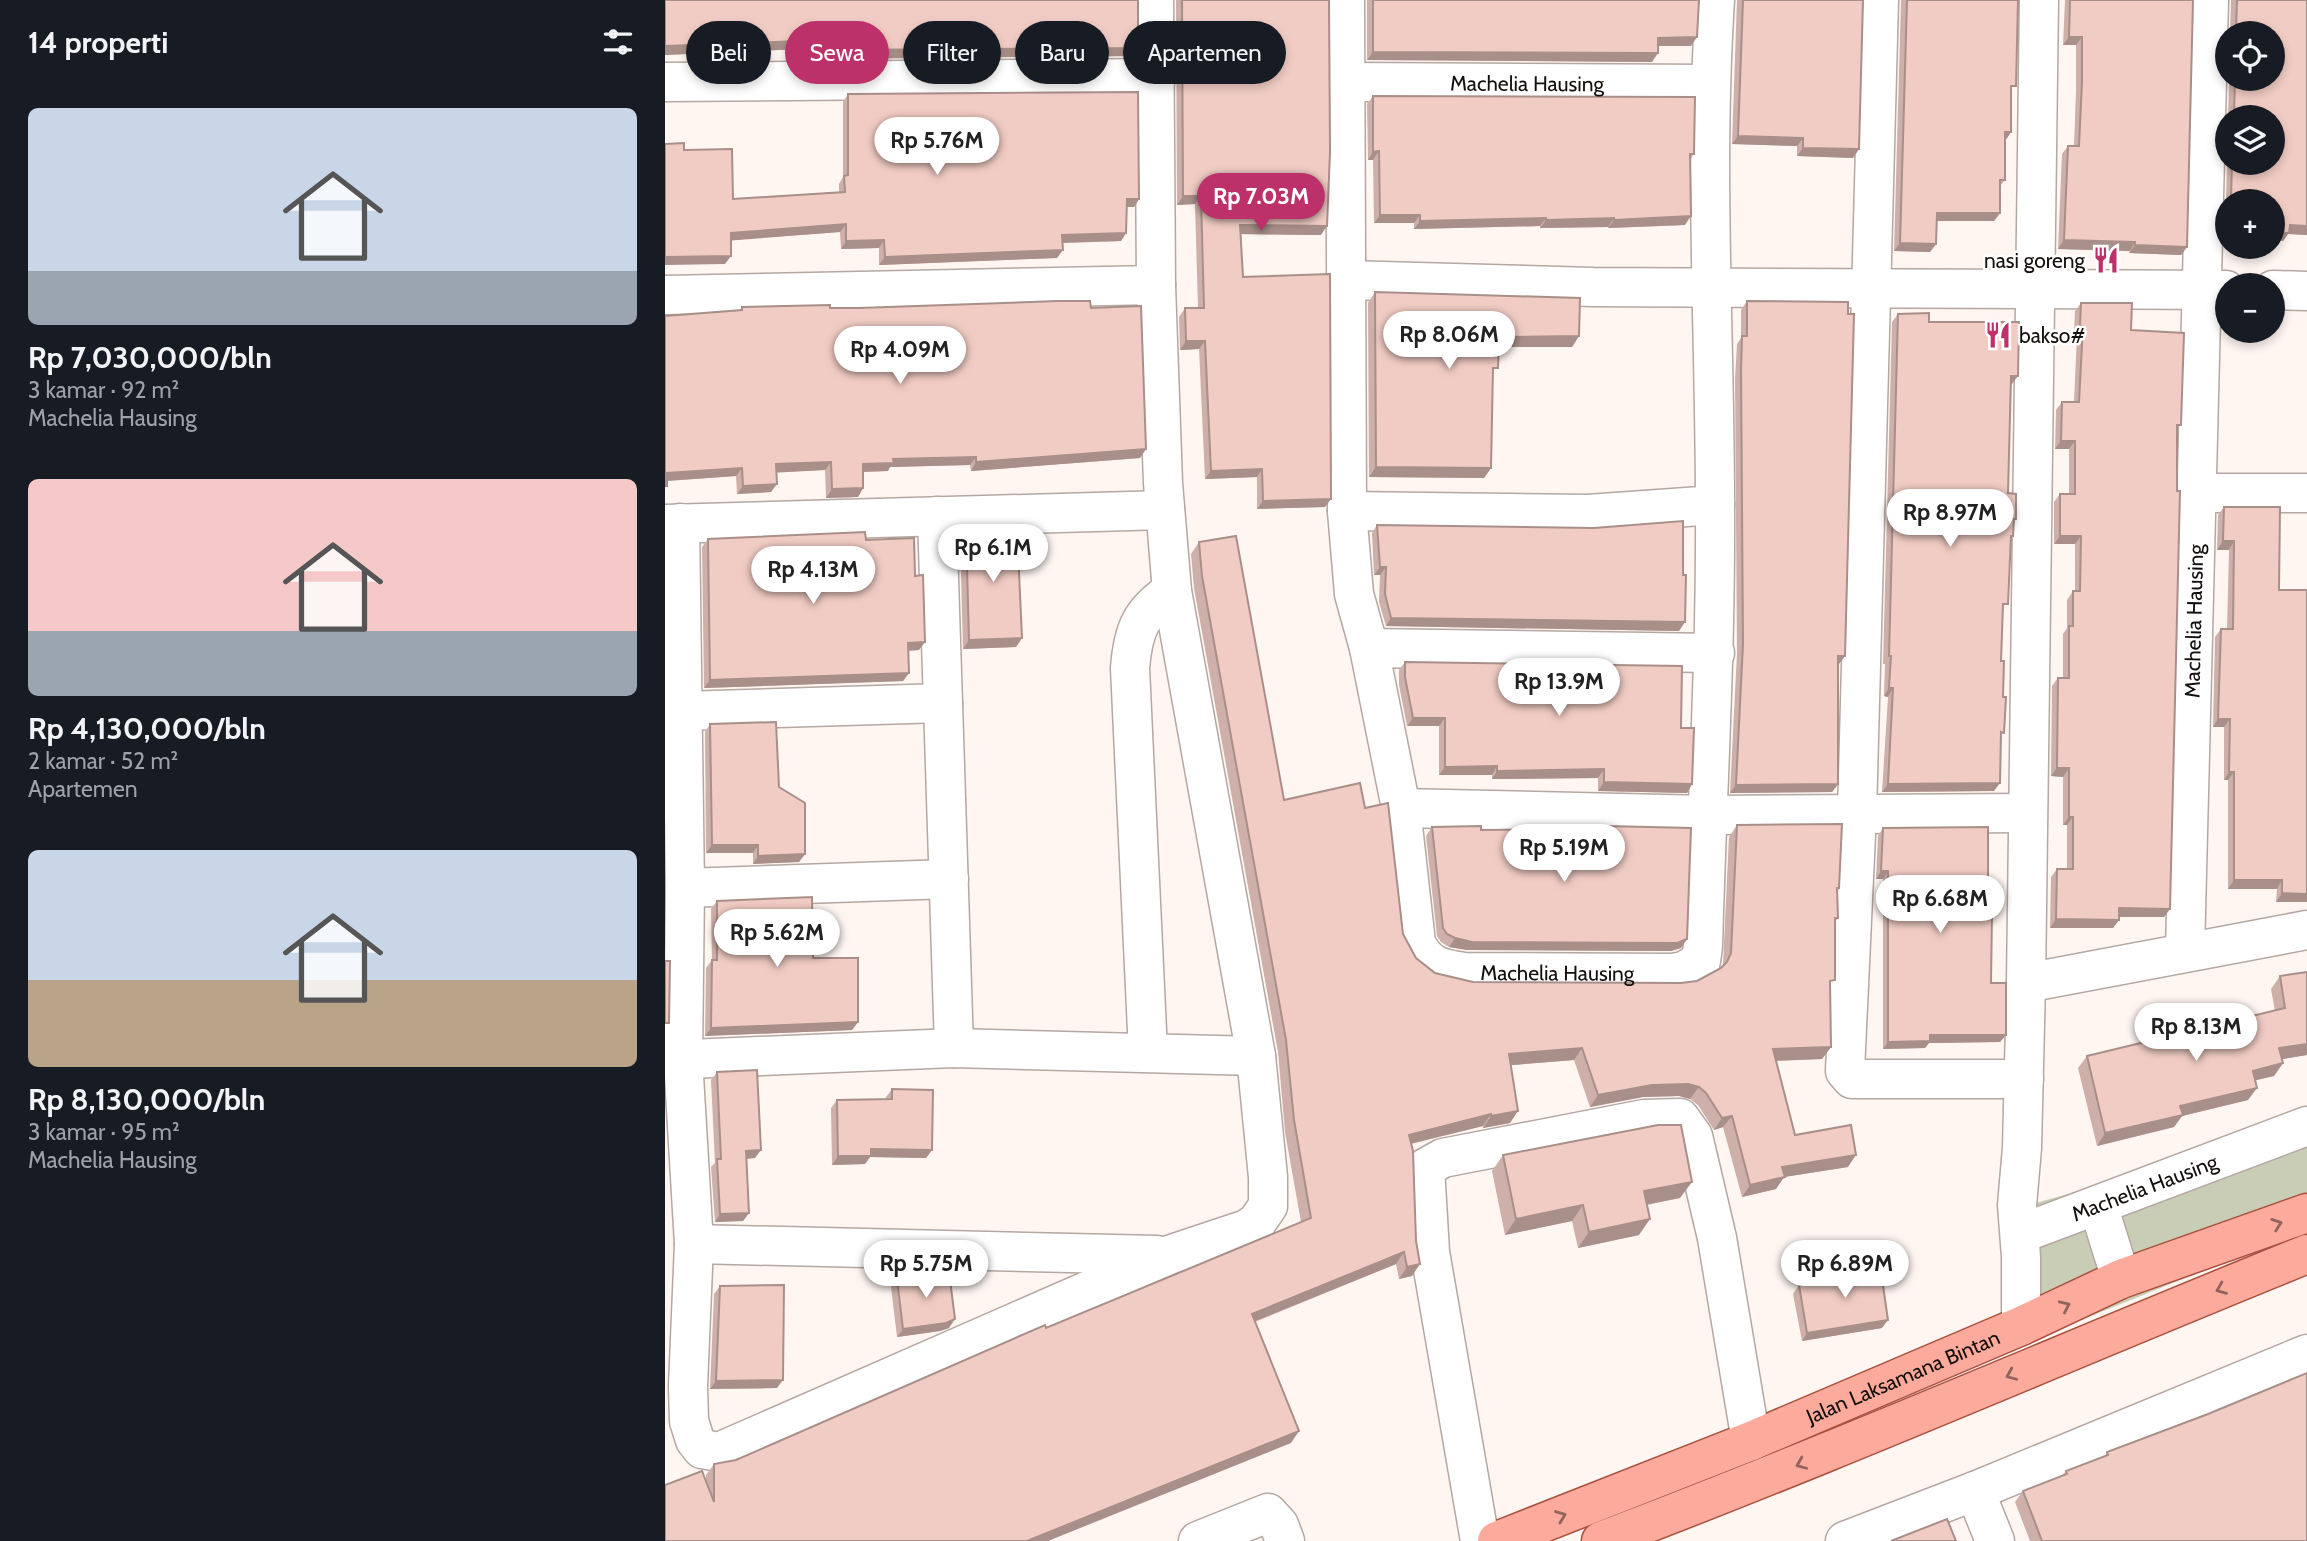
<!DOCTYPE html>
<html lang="id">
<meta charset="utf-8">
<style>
:root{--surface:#171b24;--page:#20242c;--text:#f1f3f6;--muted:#9ea1a6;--accent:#bc316a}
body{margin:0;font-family:Cabin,sans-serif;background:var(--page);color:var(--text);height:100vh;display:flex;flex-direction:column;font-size:26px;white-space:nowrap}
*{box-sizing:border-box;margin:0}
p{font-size:23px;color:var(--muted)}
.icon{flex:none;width:38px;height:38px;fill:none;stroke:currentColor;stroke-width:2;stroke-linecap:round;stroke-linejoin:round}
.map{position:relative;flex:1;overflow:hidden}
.drawer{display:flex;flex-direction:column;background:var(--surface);width:665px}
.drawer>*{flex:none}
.banner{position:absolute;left:21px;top:21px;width:665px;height:63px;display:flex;gap:14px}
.controls{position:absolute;left:1550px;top:21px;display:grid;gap:14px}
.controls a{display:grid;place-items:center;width:70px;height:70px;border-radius:50%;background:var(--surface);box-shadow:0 4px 10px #0003;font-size:35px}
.price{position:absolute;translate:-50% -60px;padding:0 16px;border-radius:24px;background:#fff;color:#222;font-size:23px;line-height:46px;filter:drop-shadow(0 2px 4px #0008)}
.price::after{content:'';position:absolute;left:50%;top:42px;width:21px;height:16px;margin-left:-10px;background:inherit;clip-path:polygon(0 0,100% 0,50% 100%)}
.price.selected{background:var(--accent);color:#fff}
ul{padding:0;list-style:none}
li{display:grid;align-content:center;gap:14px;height:371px;padding:0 28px}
li span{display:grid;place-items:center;height:217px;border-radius:10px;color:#555}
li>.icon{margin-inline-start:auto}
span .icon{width:126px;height:126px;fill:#fffc;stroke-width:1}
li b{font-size:30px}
h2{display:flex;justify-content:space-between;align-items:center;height:84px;padding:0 28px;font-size:30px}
.chip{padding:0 24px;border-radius:32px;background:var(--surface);box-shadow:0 4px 10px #0003;font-size:24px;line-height:63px}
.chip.selected{background:var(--accent);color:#fff}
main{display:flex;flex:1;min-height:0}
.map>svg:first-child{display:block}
.green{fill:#c9cdb6}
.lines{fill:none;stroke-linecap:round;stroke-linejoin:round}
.minor-casing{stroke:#b5a7a2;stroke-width:41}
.major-casing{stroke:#a94f3e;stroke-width:41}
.minor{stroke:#fff;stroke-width:38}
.major{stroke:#fbaa9b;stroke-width:38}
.wall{fill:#cfafa9}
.shaded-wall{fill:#a98f89}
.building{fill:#f1ccc4;stroke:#a98f89;stroke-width:2}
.oneway{stroke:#93645b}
.labels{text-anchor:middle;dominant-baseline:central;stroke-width:5;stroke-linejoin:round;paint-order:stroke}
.street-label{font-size:21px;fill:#140f0d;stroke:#fff}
.poi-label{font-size:21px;fill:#140f0d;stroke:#fff;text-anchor:end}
</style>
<main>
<section class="drawer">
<h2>14 properti<svg class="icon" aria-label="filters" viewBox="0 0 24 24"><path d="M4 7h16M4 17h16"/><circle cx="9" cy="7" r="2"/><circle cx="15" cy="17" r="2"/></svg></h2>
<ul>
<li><span style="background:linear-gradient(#c9d6e8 75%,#9aa5b1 0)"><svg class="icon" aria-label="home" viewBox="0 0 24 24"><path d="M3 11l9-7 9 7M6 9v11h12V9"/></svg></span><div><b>Rp 7,030,000/bln</b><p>3 kamar · 92 m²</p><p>Machelia Hausing</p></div></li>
<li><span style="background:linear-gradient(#f6c9c9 70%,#9aa5b1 0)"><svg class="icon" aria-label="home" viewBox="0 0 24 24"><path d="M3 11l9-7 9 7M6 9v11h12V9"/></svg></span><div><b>Rp 4,130,000/bln</b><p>2 kamar · 52 m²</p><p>Apartemen</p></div></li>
<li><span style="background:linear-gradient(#c9d6e8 60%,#b9a48a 0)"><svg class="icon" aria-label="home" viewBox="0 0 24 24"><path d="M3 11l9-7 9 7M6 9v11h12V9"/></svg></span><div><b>Rp 8,130,000/bln</b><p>3 kamar · 95 m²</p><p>Machelia Hausing</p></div></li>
</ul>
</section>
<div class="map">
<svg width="1642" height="1541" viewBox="0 0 1642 1541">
<rect width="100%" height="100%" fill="#fff6f2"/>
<path class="green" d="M1642,1128V1229L1364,1341L1353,1208Z"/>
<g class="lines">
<g class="minor-casing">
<g id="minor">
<path id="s1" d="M680,0L682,511L689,594L704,648L736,808L751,943C762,966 776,969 800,972L1008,973L1019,971L1036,961L1038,946C1042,800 1051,654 1050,507C1050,338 1039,169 1050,0"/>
<path d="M1214,0L1192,813L1180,1071L1187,1079H1359"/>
<path d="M0,82L491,78"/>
<path id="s2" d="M682,82L1044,84"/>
<path d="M681,280L928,287L1561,290"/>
<path d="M1608,290L1642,291"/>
<path d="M0,295L491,285"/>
<path d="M1533,493H1642"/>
<path d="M682,511L923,514L1050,505"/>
<path d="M272,516L289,1048"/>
<path d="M15,523L20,888L18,1059L29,1244L23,1386L24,1421L30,1440L37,1449L54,1452L504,1255L582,1229L592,1222L603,1206V1177L591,1056L507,591L498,483L491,285L489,0"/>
<path d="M0,524L500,510"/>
<path d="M704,648L1050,653"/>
<path d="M17,711L278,703"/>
<path d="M736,808L1042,815L1362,813"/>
<path d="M20,888L284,879"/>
<path id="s3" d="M1520,952L1544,0"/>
<path d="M1361,983L1642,930"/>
<path d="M483,1052L465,668C468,631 475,612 507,591"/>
<path d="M0,1060L289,1048L591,1056"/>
<path d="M1433,1205L1456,1279"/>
<path id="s4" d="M1355,1234L1642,1126"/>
<path d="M29,1244L492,1255"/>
<path d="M1356,1326V1257L1352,1205L1357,1148L1361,983L1374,0"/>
<path d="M1310,1491L1330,1541"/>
<path d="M533,1541L603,1513L614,1525L620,1541"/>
<path d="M815,1541L765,1252L760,1168L778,1158L979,1119L1015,1118L1028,1136L1052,1238L1086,1441"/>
<path d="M1180,1541L1310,1491L1642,1354"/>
</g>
</g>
<g class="major-casing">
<g id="major">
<path id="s5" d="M832,1541L1086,1441L1356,1326L1456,1279L1642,1213"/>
<path d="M936,1541C1174,1451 1407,1349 1642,1254"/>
</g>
</g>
<use href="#minor" class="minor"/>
<use href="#major" class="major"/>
</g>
<path class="wall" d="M0,0L468,56L156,59V48L0,55Z
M511,0H664L656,235L576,234L578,277L660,507L592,509V477L540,479L534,349L515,350L514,317L520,308H533L530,204L512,205Z
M702,0H1034L1026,46H993L987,62L702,60Z
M1072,0H1198L1194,149L1188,158L1132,156V146L1067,144Z
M1236,0H1353L1346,93V132L1340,141V180L1335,186V213L1329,221H1272L1271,244L1265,252L1229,251Z
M1400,0H1528L1522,247L1516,255L1464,253L1465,251L1393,249L1397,154L1403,146H1409L1411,91V45H1398Z
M1566,0H1642V235L1623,234L1618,241L1608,201H1563V237H1560L1563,124V163H1608V117H1563L1564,79H1608V33H1565Z
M183,94L474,199L469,207H462L461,233L456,241L398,243L392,258L214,265V248L176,249L175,232L66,240L60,264L19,150L68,199L174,192V184L178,177V102Z
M708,96L1029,154L1025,160L1020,225L943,228V227L875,228V226L749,229V223H709L708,160H703L702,104Z
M710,292L914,336L907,347H834L828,375L826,468L819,478L704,477L703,303Z
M1082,301L1180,656L1173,664V784L1167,792L1065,793L1072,653L1070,379L1072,344L1076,338V310Z
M1416,303L1466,330L1512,430L1505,909L1499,917H1454V920L1448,928H1385L1386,877L1392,869H1402V825H1398V777L1386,776L1387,686L1393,678H1398V634L1402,628V600L1408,591H1410V544H1389V502L1395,494H1404V449H1390L1391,410L1397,402H1409L1412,334H1409L1410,311Z
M77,307L426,308L481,449L475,458L306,471L305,465L225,467L223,471L198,472V488L193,497L161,498L160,470L111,472L106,492L72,494L71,476L2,481L0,316L75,310Z
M1233,314L1264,322L1347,384H1346L1343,493L1349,522L1346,540L1338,611L1336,661V736L1329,791L1217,792L1223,697L1219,696L1220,664H1218L1227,322Z
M1559,507L1614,590H1642V902H1611L1612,889H1563V780H1559V727H1548L1550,637L1556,629H1562L1564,550H1552L1553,515Z
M712,525L1018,575L1014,631L721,626L714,602L715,575H709L707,533Z
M301,529L357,638L351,647L298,649L295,538Z
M43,539L201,540L254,650L243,651L244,673L238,681L39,688L37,547Z
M534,542L619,800L700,808L738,934L751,958L770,973L808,982L1016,983L1032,981L1056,968L1058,964L1064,837L1072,825L1174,888L1173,891V918L1170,922L1165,987L1166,1047L1157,1059L1111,1061L1130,1135L1183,1167L1119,1177L1111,1189L1077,1197L1058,1127L1049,1130L1033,1105L1025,1099L1014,1096L978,1097L925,1107L909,1060L846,1065L845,1123L818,1128V1126L746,1144L747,1276L734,1279L731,1264L590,1322L626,1443L0,1541L41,1480V1475L49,1464L71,1460L381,1328L636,1222L620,1132L613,1052L529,588L526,554Z
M740,662L1016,728L1027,784L1022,793L933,791V778L827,779V775H774V726H742L734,685V670Z
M45,724L114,787L140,854L134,862L88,864V853H41L40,732Z
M898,825L1022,939L1016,948L1006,951L802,950L784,947L776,942L772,936L761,836L767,827L816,830L895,829Z
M1218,828L1323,913L1326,983L1341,1035L1335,1042L1264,1043L1260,1048L1218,1049V879H1211L1213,836Z
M52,901L148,958L193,1022L187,1030L40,1036L41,968L47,960L46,909Z
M1615,976L1642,1055L1617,1059L1618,1063L1609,1076L1590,1080L1583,1100L1517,1116L1509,1127L1432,1146L1413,1068L1422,1056L1610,1011L1606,989Z
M52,1072L90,1158L82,1159L84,1213L78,1221L50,1222L46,1167L50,1163L46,1080Z
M227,1089L267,1150L261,1158L205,1157L200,1164L167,1165L166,1108L172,1100L221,1099V1097Z
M838,1155L1015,1198L982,1205L974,1235L913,1248L907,1221L840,1235L827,1171Z
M1169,1272L1217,1328L1137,1341L1128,1294L1134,1285L1163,1280Z
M232,1279L284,1328L275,1331L232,1337L226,1287Z
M55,1286L112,1388L45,1389L49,1294Z
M1442,1452L1642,1541H1365L1350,1502L1358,1491L1397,1476L1401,1471L1440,1456Z"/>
<path class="shaded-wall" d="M1032,37L1026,46H987L993,38Z
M1404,37H1417L1411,45H1398Z
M162,40L156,48L0,55V46Z
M473,48L468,56L156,59L162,50Z
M708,52L993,53L987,62L702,60Z
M1340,132H1346L1340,141H1334Z
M1073,136L1138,138L1132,146L1067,144Z
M1138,148L1194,149L1188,158L1132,156Z
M714,151L708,160H703L708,152Z
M518,196H536L530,204L512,205Z
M462,199H474L469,207H456Z
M1272,213H1335L1329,221H1266Z
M715,215H755L749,223H709Z
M1026,216L1020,225L943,228L949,220Z
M881,218L875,226L749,229L755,221Z
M949,218L943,227L875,228L881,220Z
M181,224L175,232L60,241L66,233Z
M575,225L662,226L656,235L569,234Z
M1625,225L1642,226V235L1623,234L1618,241L1608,240V232Z
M461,233L456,241L392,243L397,235Z
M219,240L214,248L176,249L181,241Z
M1399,240L1470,242L1465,251L1393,249Z
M1235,243L1271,244L1265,252L1229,251Z
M1470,245L1522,247L1516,255L1464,253Z
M398,250L392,258L214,265L220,257Z
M66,256L60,264L0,265V257Z
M1415,326H1418L1412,334H1409Z
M914,336L907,347H827L834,337Z
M521,341H540L534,349L515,350Z
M1346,376H1353L1347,384H1341Z
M1396,441H1410L1404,449H1390Z
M481,449L475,458L306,471L311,462Z
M311,457L305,465L225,467L223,471L192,472L198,464L228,459Z
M166,462L160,470L105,473L111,464Z
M711,467L826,468L819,478L704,477Z
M77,468L71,476L0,481L2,473Z
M597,469L592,477L540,479L546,471Z
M112,484L106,492L72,494L78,486Z
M198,488L193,497L161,498L167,489Z
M666,499L660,507L592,509L598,501Z
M1395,536H1416L1410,544H1389Z
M1558,541H1569L1564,550H1552Z
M715,567H721L715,575H709Z
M726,618L1020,622L1014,631L721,626Z
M357,638L351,647L298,649L304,640Z
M260,642L254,650L237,651L243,643Z
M1173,656H1180L1174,664H1167Z
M244,673L238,681L39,688L45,680Z
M1224,688H1228L1223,697L1219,696Z
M748,718H780L774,726H742Z
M1553,719H1565L1559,727H1548Z
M832,766L827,775H774L780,767Z
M1392,768H1404L1398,777L1386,776Z
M939,769L933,778L827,779L832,771Z
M1564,772H1569L1563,780H1559Z
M939,782L1027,784L1022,793L933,791Z
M1335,783L1329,791L1217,792L1223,784Z
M1173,784L1167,792L1065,793L1071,785Z
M1404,817H1408L1402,825H1398Z
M47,845H93L88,853H41Z
M140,854L134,862L88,864L93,856Z
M1216,871H1223L1218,879H1211Z
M1569,880H1617L1612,889H1563Z
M1617,893L1642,894V902H1611Z
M1454,908L1505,909L1499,917H1448Z
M1391,919L1454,920L1448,928H1385Z
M790,938L1022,939L1016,948L1006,951L802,950L784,947Z
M193,1022L187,1030L40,1036L46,1028Z
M1265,1035H1341L1335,1042L1264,1043L1260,1048L1218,1049L1223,1042Z
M1642,1044V1055L1606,1061L1614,1048Z
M1166,1047L1157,1059L1100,1061L1108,1049Z
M917,1048L909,1060L836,1066L844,1054Z
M1618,1063L1609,1076L1579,1083L1588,1071Z
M1023,1084L1034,1087L1025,1099L1014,1096L978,1097L925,1107L933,1095L987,1085Z
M1592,1088L1583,1100L1517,1116L1509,1127L1432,1146L1440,1133L1515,1106Z
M853,1111L845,1123L818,1128L826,1116Z
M826,1114L818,1126L736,1146L744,1135Z
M1067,1116L1058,1127L1049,1130L1057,1118Z
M206,1149L267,1150L261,1158L205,1157L200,1164L167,1165L173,1156Z
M96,1150L90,1158L76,1159L81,1151Z
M1191,1155L1183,1167L1119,1177L1111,1189L1077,1197L1085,1185L1117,1167Z
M1027,1182L1015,1198L968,1207L979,1191Z
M918,1205L907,1221L840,1235L851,1219Z
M84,1213L78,1221L50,1222L55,1214Z
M985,1219L974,1235L913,1248L924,1232Z
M739,1252L731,1264L578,1326L587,1314Z
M755,1264L747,1276L734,1279L742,1267Z
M290,1319L284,1328L275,1331L232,1337L238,1329Z
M1223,1320L1217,1328L1137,1341L1142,1333Z
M118,1380L112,1388L45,1389L51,1381Z
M634,1431L626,1443L383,1541H362Z"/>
<path class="building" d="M0,0H473V48L162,50V40L0,46Z
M517,0H664L665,152L662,226L575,225L578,277L665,274L666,499L598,501L597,469L546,471L540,341H521L520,308H539L536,196H518Z
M708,0H1034L1032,37L993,38V53L708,52Z
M1078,0H1198L1194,149L1138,148V138L1073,136Z
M1242,0H1353L1351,86H1346V132H1340V180H1335V213H1272L1271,244L1235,243Z
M1405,0H1528L1522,247L1470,245V242L1399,240L1403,146H1414L1417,82V37H1404Z
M1572,0H1642V226L1625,225L1624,233L1608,232V201H1566L1567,163H1608V117H1569L1570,79H1608V33H1571Z
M473,92L474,199H462L461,233L397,235L398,250L220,257L219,240L181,241V224L66,233V256L0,257V144L19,143V150L67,149L68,199L180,192L179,176L183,175V94Z
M708,96L1030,97L1029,154H1025L1026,216L949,220V218L881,220V218L755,221V215H715L714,151L708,152Z
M710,292L915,298L914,336L834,337L833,368H828L826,468L711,467Z
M393,301H425L426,308L476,306L481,449L311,462V457L228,459L229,463L198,464V488L167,489L166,462L111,464L112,484L78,486L77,468L2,473V486H0V316L77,310V307L165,305V308H194Z
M1082,301L1183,302V314H1189L1180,656H1173V784L1071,785L1078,644L1076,370L1077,336H1082Z
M1416,303H1467L1466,330L1519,333L1516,425H1512V491H1515L1505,909L1454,908V920L1391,919L1392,869H1408V817H1404V768H1392L1393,678H1404V626H1408V591H1415L1416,536H1395V494H1410V441H1396L1397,402H1414L1418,326H1415Z
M1264,313V322H1354L1353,376H1346L1343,493L1351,494V519H1349L1348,536H1346L1343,604H1338L1336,661H1339L1338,697H1341L1339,733L1336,732L1335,783L1223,784L1228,688H1224L1226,656H1224L1233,314Z
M1559,507H1615L1614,590H1642V894L1617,893V880H1569V772H1564L1565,719H1553L1556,629H1568L1569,541H1558Z
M1018,521V575H1021L1020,622L726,618L720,594L721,567H715L712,525L929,528Z
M352,528L357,638L304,640L301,529Z
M200,532L201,540L249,538L250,576L258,575L260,642L243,643L244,673L45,680L43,539Z
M571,536L619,800L695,783L700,808L723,803L738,934L751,958L770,973L808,982L1016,983L1032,981L1056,968L1062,962L1066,953L1072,825L1177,824L1174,888H1172L1173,918H1170V980L1165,981L1166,1047L1108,1049L1130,1135L1186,1125L1191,1155L1117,1167L1120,1177L1085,1185L1067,1116L1057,1118L1041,1093L1034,1087L1023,1084L987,1085L933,1095L917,1048L844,1054L853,1111L826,1116V1114L744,1135L748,1151L751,1241L755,1264L742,1267L739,1252L587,1314L634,1431L362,1541H0V1485L37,1471L49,1502V1464L71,1460L380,1325L381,1328L646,1218L629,1120L621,1040L537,576L534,542Z
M740,662L1017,666L1016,728H1029L1027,784L939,782V769L832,771V766L780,767V718H748L740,677Z
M111,722L114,787L140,803V854L93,856V845H47L45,724Z
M898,825L1026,828L1022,939L1012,943L807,942L790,938L782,934L778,928L767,827L816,826V830L898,829Z
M1323,827V913H1327L1326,983H1341V1035H1265V1041L1223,1042V871H1216L1218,828Z
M147,897L148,958H193V1022L46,1028L47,960H52V901Z
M0,961H5L4,1023H0Z
M1642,972V1044L1614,1048L1618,1063L1588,1071L1592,1088L1515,1106L1518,1115L1440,1133L1422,1056L1620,1008L1615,976Z
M92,1070L96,1150L81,1151L84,1213L55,1214L52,1159H56L52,1072Z
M227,1089L268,1090L267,1150L206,1149V1156H173L172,1100L227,1099Z
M993,1125H1016L1027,1182L979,1191L985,1219L924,1232L918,1205L851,1219L838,1155Z
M1215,1265L1223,1320L1142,1333L1134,1285L1170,1279L1169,1272Z
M284,1272L290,1319L281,1323L238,1329L232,1279Z
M119,1285L118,1380L51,1381L55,1286Z
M1642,1373V1541H1377L1358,1491L1402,1474L1401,1471L1443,1455L1442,1452L1543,1414Z
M1282,1519L1291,1541H1226Z"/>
<defs><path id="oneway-chevron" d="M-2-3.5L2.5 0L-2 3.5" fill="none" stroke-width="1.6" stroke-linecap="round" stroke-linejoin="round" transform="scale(1.75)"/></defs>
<g class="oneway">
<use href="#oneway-chevron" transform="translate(1612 1224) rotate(-19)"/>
<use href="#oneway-chevron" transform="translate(1556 1289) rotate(158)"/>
<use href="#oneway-chevron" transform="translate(1400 1306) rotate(-25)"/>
<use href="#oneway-chevron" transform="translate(1346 1375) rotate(157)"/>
<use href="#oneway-chevron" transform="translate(1136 1464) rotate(157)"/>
<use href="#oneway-chevron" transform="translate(896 1516) rotate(-21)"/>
</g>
<defs>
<g id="restaurant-bare" transform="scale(2.1)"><path d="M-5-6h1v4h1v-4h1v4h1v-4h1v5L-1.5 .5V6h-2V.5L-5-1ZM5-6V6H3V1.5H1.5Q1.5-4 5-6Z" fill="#bc316a" stroke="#fff" stroke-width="2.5" paint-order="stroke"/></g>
</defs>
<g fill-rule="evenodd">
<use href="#restaurant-bare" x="1441" y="260"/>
<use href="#restaurant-bare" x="1333" y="335"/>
</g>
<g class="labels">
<g class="street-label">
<text stroke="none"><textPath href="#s2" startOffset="180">Machelia Hausing</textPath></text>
<text stroke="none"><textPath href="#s3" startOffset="331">Machelia Hausing</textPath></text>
<text stroke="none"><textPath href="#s1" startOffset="1102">Machelia Hausing</textPath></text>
<text stroke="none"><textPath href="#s4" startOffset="133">Machelia Hausing</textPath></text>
<text stroke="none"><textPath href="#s5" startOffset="438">Jalan Laksamana Bintan</textPath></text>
</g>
<g class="poi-label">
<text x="1420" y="260">nasi goreng</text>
<text x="1354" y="335" text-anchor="start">bakso#</text>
</g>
</g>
</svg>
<div class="controls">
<a><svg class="icon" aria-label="locate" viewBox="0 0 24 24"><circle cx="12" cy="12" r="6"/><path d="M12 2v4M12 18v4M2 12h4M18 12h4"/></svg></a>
<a><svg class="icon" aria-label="layers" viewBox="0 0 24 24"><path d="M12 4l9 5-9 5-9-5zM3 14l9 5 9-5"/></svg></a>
<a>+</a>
<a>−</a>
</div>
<b class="price" style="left:272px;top:177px">Rp 5.76M</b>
<b class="price selected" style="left:596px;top:233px">Rp 7.03M</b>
<b class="price" style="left:784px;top:371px">Rp 8.06M</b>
<b class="price" style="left:235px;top:386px">Rp 4.09M</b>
<b class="price" style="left:1285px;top:549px">Rp 8.97M</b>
<b class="price" style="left:328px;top:584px">Rp 6.1M</b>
<b class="price" style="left:148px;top:606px">Rp 4.13M</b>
<b class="price" style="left:894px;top:718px">Rp 13.9M</b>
<b class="price" style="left:899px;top:884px">Rp 5.19M</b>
<b class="price" style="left:1275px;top:935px">Rp 6.68M</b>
<b class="price" style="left:112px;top:969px">Rp 5.62M</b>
<b class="price" style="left:1531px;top:1063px">Rp 8.13M</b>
<b class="price" style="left:261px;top:1300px">Rp 5.75M</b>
<b class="price" style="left:1180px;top:1300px">Rp 6.89M</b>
<div class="banner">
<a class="chip">Beli</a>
<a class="chip selected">Sewa</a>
<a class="chip">Filter</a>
<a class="chip">Baru</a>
<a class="chip">Apartemen</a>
</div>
</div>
</main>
